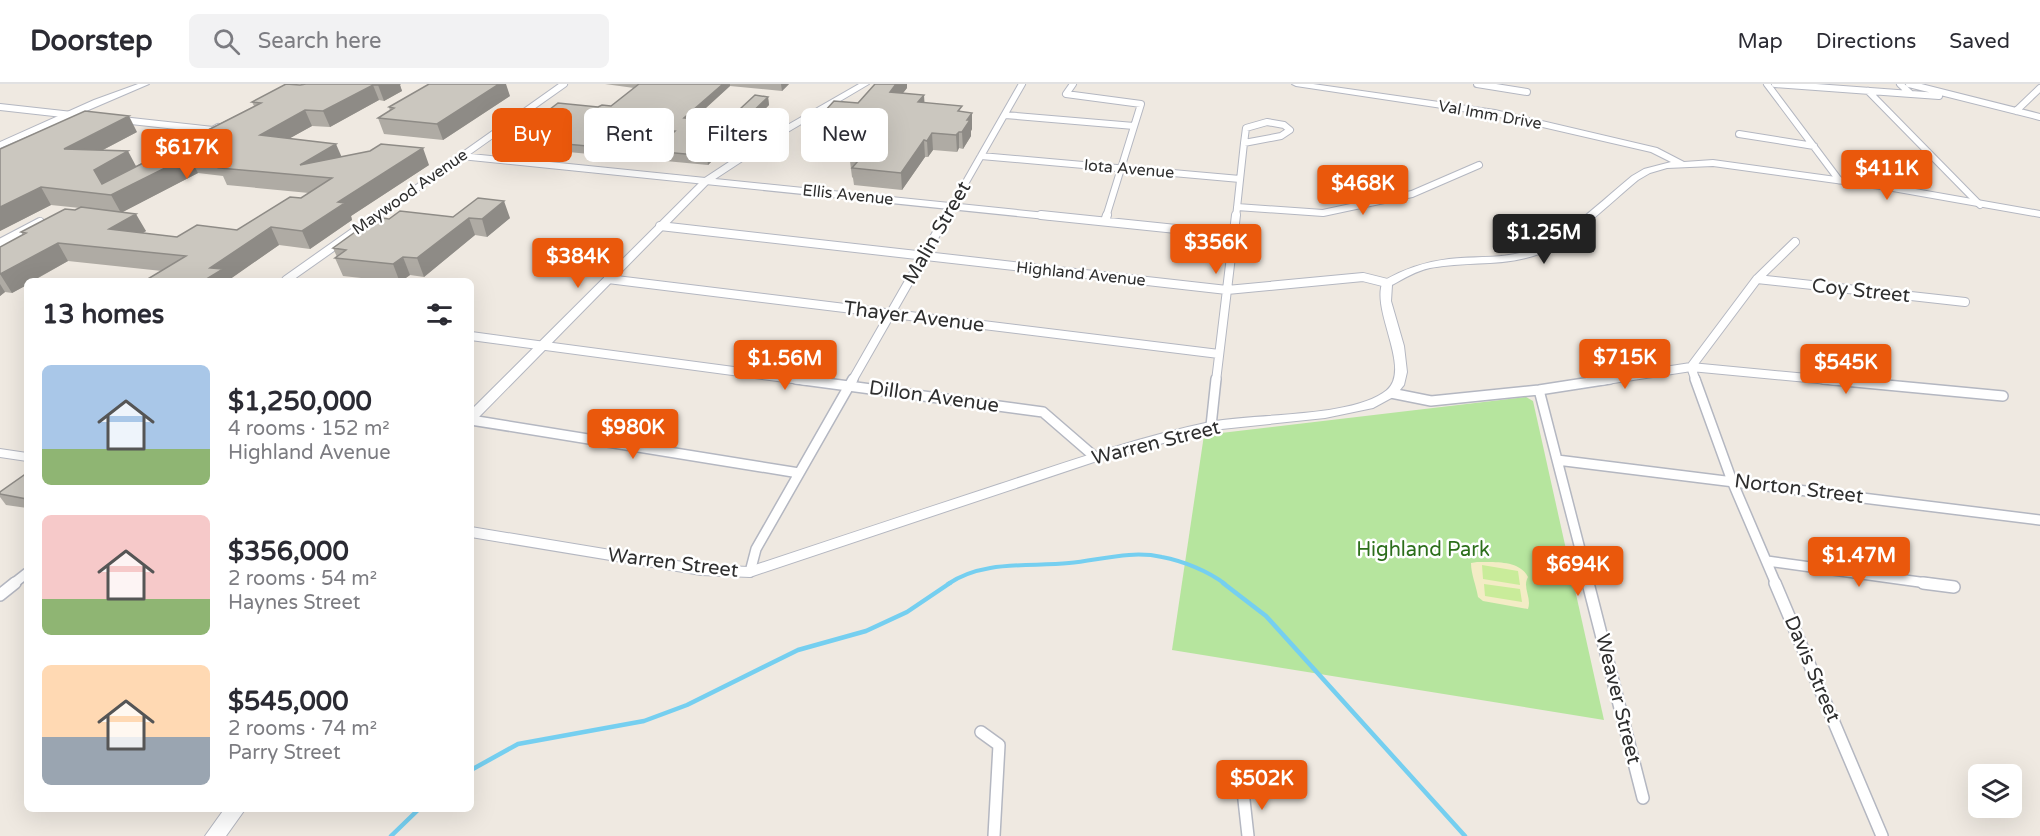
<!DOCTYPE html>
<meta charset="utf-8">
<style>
:root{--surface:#fff;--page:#f2f2f3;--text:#2b2b33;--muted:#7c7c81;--line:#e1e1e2;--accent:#ea580c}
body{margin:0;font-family:"Varela Round",sans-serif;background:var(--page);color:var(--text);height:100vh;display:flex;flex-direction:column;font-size:22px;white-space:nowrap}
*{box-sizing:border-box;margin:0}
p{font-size:20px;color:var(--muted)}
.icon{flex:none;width:33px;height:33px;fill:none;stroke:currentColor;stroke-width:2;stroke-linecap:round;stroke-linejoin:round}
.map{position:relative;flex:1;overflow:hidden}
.side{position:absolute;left:24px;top:194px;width:450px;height:534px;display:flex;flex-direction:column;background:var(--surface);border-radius:9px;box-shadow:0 6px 24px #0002}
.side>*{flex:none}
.banner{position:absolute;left:492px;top:24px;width:570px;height:54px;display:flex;gap:12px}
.buttons{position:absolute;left:1968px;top:680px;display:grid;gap:12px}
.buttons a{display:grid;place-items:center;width:54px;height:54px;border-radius:9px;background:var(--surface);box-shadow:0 6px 24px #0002;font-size:30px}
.price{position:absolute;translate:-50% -51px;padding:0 14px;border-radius:6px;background:var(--accent);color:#fff;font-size:20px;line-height:39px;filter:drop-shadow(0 2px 3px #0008)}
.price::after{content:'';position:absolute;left:50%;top:36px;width:18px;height:14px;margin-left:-9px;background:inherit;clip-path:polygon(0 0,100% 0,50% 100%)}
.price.current{background:#222;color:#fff}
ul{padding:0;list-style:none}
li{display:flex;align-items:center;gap:18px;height:150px;padding:0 18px}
li span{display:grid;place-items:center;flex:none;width:168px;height:120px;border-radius:9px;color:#555}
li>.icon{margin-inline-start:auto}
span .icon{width:72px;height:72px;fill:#fffc;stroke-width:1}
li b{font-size:26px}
h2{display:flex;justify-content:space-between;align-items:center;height:72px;padding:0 18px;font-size:26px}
.pill{padding:0 21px;border-radius:9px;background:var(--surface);box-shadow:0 6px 24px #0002;font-size:21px;line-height:54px}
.pill.current{background:var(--accent);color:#fff}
header{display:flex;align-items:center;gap:36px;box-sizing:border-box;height:84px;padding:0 30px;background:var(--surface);border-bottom:2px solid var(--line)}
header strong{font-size:28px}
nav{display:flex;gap:33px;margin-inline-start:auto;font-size:21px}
.search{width:420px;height:54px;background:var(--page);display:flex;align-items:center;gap:15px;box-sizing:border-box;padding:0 21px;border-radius:9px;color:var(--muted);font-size:22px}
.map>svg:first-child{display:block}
.green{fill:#b6e59e}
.sand{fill:#f3ecc5}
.pitch{fill:#c9ec9a}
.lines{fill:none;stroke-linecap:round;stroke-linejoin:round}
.stream-far1{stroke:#75cff0;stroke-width:4}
.stream{stroke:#75cff0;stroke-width:4.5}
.street-far3-casing{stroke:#b4b7c1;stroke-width:8}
.street-far2-casing{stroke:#b4b7c1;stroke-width:10}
.street-far1-casing{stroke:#b4b7c1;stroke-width:12}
.street-casing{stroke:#b4b7c1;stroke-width:14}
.secondary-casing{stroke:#b4b7c1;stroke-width:2}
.street-far3{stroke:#fff;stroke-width:6}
.street-far2{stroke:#fff;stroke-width:8}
.street-far1{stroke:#fff;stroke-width:9}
.street{stroke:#fff;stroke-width:11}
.secondary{fill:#fff;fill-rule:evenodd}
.wall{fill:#afaba4;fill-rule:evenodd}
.shaded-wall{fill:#8e8b86}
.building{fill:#cbc7bf;stroke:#8e8b86;stroke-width:1.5}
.labels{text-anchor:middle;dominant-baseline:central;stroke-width:5;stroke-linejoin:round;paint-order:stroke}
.far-street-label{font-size:16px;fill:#2e2e2e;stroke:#fff}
.street-label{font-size:20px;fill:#2e2e2e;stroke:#fff}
.park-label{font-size:20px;fill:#2c6e1b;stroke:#fff}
</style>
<header>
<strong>Doorstep</strong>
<div class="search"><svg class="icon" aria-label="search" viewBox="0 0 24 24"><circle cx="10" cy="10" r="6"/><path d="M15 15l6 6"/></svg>Search here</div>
<nav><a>Map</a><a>Directions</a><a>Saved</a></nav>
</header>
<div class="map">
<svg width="2040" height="752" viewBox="0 0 2040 752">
<rect width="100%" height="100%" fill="#efe9e1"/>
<path class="green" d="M1526,313L1533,317L1604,636L1172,566L1204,351Z"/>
<path class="sand" d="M1477,478C1494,478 1520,476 1528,493C1522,504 1532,513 1528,525L1483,517L1478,513C1476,501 1471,490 1471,479Z"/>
<path class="pitch" d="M1482,481L1518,487L1520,501L1483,495Z
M1484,500L1520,505L1522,518L1485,512Z"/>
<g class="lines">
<path class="stream-far1" d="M948,500C983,476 1029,483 1069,479C1100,476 1131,466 1162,473C1183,477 1208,487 1225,500"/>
<path class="stream" d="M1223,499L1266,532L1465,752
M471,686L518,660L644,637L687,621L798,566L866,547L907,528L950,499
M391,752L420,724"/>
<g class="street-far3-casing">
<path id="street-far3" d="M1073,0L1066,10L1141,20L1106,133
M1477,0L1527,8
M1767,0L1839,96
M1775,0L1911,10L1900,0
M1909,0L2040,33
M1868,7L1980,121
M1911,10L1939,12
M0,23L72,31
M2016,27L2040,4
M1005,31L1134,42
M122,36L213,46L218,43
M1267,38L1284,41L1290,46L1281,52L1244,59L1246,44Z
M1739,50L1814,62
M461,72L1056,133
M981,72L1240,95
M1237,123L1323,129L1412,110L1479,81
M376,133L564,0
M946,133L1022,0
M1236,133L1244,59"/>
</g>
<g class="street-far2-casing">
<path id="street-far2" d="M1041,131L1234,151
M1105,137L1107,131
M660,142L1227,206L1363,193L1387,199
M0,159L40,138
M608,195L1219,270
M1757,195L1965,218
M286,196L378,131
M471,252L808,297
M852,297L947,131
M1216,297L1236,131
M1600,297L1691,283L1757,195L1795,158
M1696,297L1691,283L1839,297"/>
</g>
<g class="street-far1-casing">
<path id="street-far1" d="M796,295L1043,328L1095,373
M1695,295L1732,397L1776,500
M1823,295L2003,312
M1539,306L1589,500
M1391,309L1431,317L1539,306L1610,295
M471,336L799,389
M1211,342L1216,295
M1557,376L2040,436
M1767,477L1934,500
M750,488L756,465L853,295
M13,500L27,489"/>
</g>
<g class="street-casing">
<path id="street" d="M1588,499L1643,714
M1775,499L1882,752
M1923,499L1954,503
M0,511L15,499
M981,648L999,661L994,752
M1243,707L1248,752"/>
</g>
<g class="secondary-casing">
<path id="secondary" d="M138,0H149L0,64V58L94,16Z
M859,0H869L776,55L709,99L476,336L471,337V326L703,95L770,51Z
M1292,0H1313L1495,26L1657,64L1684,78L1713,76L1887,100L2040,127V133L1887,106L1713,82L1667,84L1650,89L1638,96C1610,119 1573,157 1539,170C1504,183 1466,177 1430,184C1416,187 1405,194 1392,201L1391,217L1404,262L1407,288L1404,301L1395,312L1373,324L1325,334L1212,346L1100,376L750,493L701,491L471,453V443L701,481L749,483C833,455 917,427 1000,400C1069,377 1139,353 1210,338C1255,329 1353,334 1387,306C1412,284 1370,226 1383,197C1404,185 1424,178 1449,175C1476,172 1505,175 1531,166C1564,154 1604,115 1632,92L1644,85L1671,78L1651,68L1495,32L1296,2Z
M0,365L27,369V377L0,373Z
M225,724H246L226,752H205Z"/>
</g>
<use href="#street-far3" class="street-far3"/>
<use href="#street-far2" class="street-far2"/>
<use href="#street-far1" class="street-far1"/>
<use href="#street" class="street"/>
<use href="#secondary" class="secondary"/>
</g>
<path class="wall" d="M605,0H789L782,7L730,2L694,35L726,38L768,13L769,21L708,81L655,76L653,67L667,55L626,51L600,71L526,64L522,66L501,61L499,53L598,23L611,22L634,4Z
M300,1H400L402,7L384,17L379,16L330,43L312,42L290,54L341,73L429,81L351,132L352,136L310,165L279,161L228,196L162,187L68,177L12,209L5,208L0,212V163L23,151L21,148L80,124L51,121L0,147V65L137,48L103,66L136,82L254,22L252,18ZM198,89L223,92L227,101L309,109L301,114L237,146L177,153L143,149L146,147L122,128Z
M907,4L903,9L924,19L962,28L972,45L971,47V52L963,65L959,64L957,68L933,66L928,73H925L902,106L854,101L853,94L852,93L850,77L864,59L817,54L815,38L858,19Z
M510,12L443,56L384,50L378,34L390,27L389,23Z
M453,133L510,134L487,153L475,151L424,193L410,191L403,196H379L343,192L335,174L337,173L333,164L389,135Z
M27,389V424L6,421L0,413V408Z"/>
<path class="shaded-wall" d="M381,0H401L400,1L402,7L384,17L378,1Z
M499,0H506L510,12L443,56L437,40Z
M723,0H730V2L686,42L684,34Z
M781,0H789L782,7Z
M896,0H907V4L891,24L890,8Z
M373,1L379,16L330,43L323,27Z
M924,11L925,27L918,18Z
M768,13L769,21L708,81L707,72Z
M305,26L312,42L267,67L260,51Z
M972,29V45L971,47V52L963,65L962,48L967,36Z
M129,32L137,48L74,81L64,65Z
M624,43L626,51L600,71L598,63Z
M959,48V64L957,68L956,51Z
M932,49L933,66L928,73L927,57Z
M523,56L526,64L522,66L520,58Z
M924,56L925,73L902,106L901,89Z
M336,60L343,76L300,81Z
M423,64L429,81L351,132L352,136L310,165L302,147L338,118Z
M128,67L137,84L104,103L94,86Z
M189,72L198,89L121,129L111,111Z
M41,103L51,121L0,147V123Z
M504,117L510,134L487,153L482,135Z
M136,130L146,147L119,163L109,145Z
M469,134L475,151L424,193L417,174Z
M271,143L279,161L229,196H205L210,184Z
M58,159L68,177L34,196H27V201L12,209L0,190Z
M403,173L410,191L403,196H399L393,180Z
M0,200L5,208L0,212Z"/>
<path class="building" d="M286,0L300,1L306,0H381L378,1H373L323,27L305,26L260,51L336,60L300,81L370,67L381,60L423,64L338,118L345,119L302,147L271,143L210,184L223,185L205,196H146L186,172L58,159L0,190V163L26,149L21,148L65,125L75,126L81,123L136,130L109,145L177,153L197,141L237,146L290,113L301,114L332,94L219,84L229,76L189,72L111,111L41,103L0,123V65L85,27L129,32L64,65L128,67L94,86L102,100L261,19L252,18Z
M429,0H499L437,40L378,34L394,24L389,23Z
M639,0H723L684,34L726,38L755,11L768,13L707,72L653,67L675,47L624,43L598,63L523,56L520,58L499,53L541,32L558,19L598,23L602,21L611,22Z
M875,0H896L890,8L924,11L918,18L962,22L958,27L972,29L967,36H970L962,48H959L956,51L932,49L927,57L924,56L901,89L852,84L858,77H850L877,44L815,38L834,17L858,19Z
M478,114L504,117L482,135L469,134L417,174L403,173L393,180L335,174L346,166L333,164L376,133L389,135L400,127L453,133Z
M27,389V415L0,410V408Z"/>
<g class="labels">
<g class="far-street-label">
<text transform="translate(1490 31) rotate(10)">Val Imm Drive</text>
<text transform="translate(1129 85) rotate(5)">Iota Avenue</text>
<text transform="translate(410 108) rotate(-35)">Maywood Avenue</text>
<text transform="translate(848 111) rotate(6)">Ellis Avenue</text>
<text transform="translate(1081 190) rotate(6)">Highland Avenue</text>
</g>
<g class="street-label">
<text transform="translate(937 149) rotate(-60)">Malin Street</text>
<text transform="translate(1861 207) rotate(6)">Coy Street</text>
<text transform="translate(914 233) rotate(7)">Thayer Avenue</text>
<text transform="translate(934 313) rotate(8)">Dillon Avenue</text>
<text transform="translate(1156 359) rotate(-14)">Warren Street</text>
<text transform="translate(1799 405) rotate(7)">Norton Street</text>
<text transform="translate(673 479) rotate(7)">Warren Street</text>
<text transform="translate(1812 585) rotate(67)">Davis Street</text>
<text transform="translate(1618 615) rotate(76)">Weaver Street</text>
</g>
<g class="park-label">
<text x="1423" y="466">Highland Park</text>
</g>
</g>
</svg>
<div class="buttons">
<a><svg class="icon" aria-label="layers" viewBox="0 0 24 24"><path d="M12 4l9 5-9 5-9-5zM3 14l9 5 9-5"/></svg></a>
</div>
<b class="price" style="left:187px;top:96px">$617K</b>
<b class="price" style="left:1887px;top:117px">$411K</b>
<b class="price" style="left:1363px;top:132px">$468K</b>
<b class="price current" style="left:1544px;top:181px">$1.25M</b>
<b class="price" style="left:1216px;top:191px">$356K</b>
<b class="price" style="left:578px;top:205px">$384K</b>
<b class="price" style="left:1625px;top:306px">$715K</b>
<b class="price" style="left:785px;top:307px">$1.56M</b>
<b class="price" style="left:1846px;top:311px">$545K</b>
<b class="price" style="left:633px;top:376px">$980K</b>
<b class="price" style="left:1859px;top:504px">$1.47M</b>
<b class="price" style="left:1578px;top:513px">$694K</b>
<b class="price" style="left:1262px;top:727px">$502K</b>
<div class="banner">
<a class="pill current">Buy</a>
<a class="pill">Rent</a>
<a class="pill">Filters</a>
<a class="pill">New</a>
</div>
<section class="side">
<h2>13 homes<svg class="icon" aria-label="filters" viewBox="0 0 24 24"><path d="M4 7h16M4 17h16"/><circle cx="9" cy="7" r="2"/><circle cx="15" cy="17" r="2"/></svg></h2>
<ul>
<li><span style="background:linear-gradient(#a9c7e8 70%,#8fb573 0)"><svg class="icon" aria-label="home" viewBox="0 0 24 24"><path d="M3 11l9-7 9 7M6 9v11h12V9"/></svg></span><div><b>$1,250,000</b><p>4 rooms · 152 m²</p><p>Highland Avenue</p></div></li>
<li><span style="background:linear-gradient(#f6c9c9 70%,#8fb573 0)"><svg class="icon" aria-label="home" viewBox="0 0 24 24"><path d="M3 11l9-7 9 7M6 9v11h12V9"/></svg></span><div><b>$356,000</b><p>2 rooms · 54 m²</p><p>Haynes Street</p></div></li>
<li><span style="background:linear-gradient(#ffd9b3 60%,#9aa5b1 0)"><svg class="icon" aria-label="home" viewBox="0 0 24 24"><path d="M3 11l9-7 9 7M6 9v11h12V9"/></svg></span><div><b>$545,000</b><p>2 rooms · 74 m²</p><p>Parry Street</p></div></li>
</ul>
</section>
</div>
